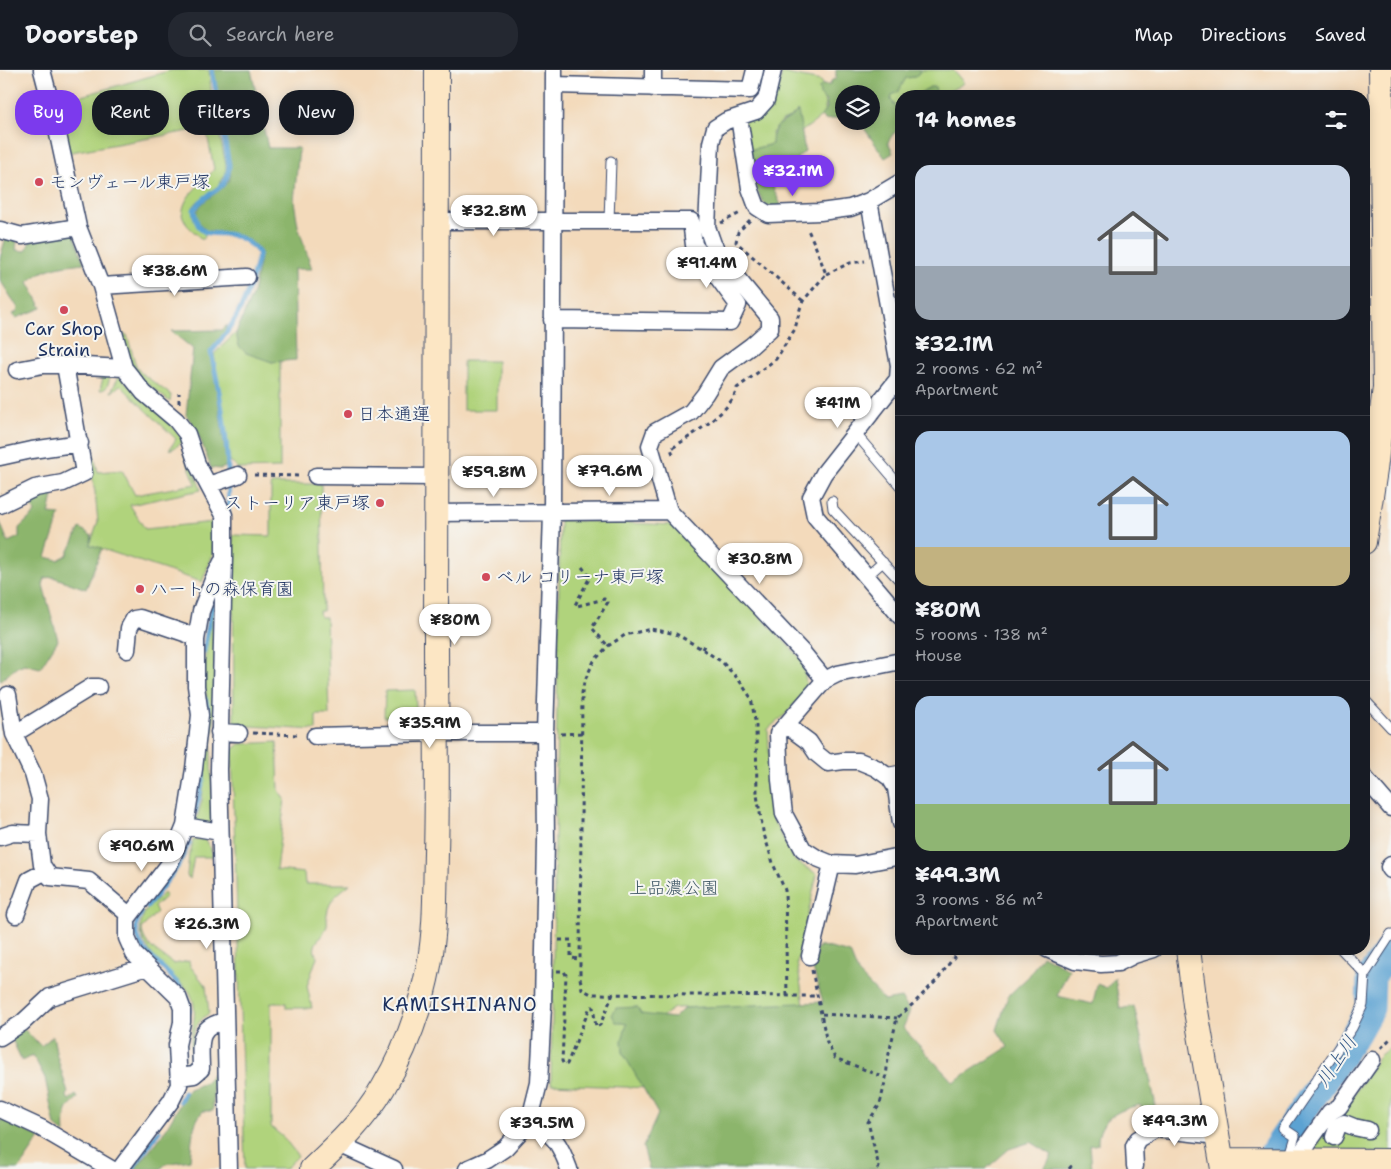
<!DOCTYPE html>
<meta charset="utf-8">
<style>
:root{--surface:#171b24;--page:#242831;--text:#f1f3f6;--muted:#9ea1a6;--line:#363941;--accent:#7c3aed}
body{margin:0;font-family:"Shantell Sans","Klee One",sans-serif;background:var(--page);color:var(--text);height:100vh;display:flex;flex-direction:column;font-size:19px;white-space:nowrap}
*{box-sizing:border-box;margin:0}
p{font-size:16px;color:var(--muted)}
.icon{flex:none;width:28px;height:28px;fill:none;stroke:currentColor;stroke-width:2;stroke-linecap:round;stroke-linejoin:round}
.map{position:relative;flex:1;overflow:hidden}
.side{position:absolute;left:895px;top:20px;width:475px;height:865px;display:flex;flex-direction:column;background:var(--surface);border-radius:20px;box-shadow:0 2px 12px #0003}
.side>*{flex:none}
.hud{position:absolute;left:15px;top:20px;width:475px;height:45px;display:flex;gap:10px}
.buttons{position:absolute;left:835px;top:15px;display:grid;gap:10px}
.buttons a{display:grid;place-items:center;width:45px;height:45px;border-radius:50%;background:var(--surface);box-shadow:0 2px 12px #0003;font-size:25px}
.price{position:absolute;translate:-50% -42px;padding:0 11px;border-radius:18px;background:#fff;color:#222;font-size:16px;line-height:32px;filter:drop-shadow(0 1px 2px #0008)}
.price::after{content:'';position:absolute;left:50%;top:30px;width:15px;height:11px;margin-left:-8px;background:inherit;clip-path:polygon(0 0,100% 0,50% 100%)}
.price.selected{background:var(--accent);color:#fff}
ul{padding:0;list-style:none}
li{display:grid;align-content:center;gap:10px;height:265px;padding:0 20px}
li+li{border-top:1px solid var(--line)}
li span{display:grid;place-items:center;height:155px;border-radius:15px;color:#555}
li>.icon{margin-inline-start:auto}
span .icon{width:90px;height:90px;fill:#fffc;stroke-width:1}
li b{font-size:21px}
h2{display:flex;justify-content:space-between;align-items:center;height:60px;padding:0 20px;font-size:21px}
.pill{padding:0 18px;border-radius:20px;background:var(--surface);box-shadow:0 2px 12px #0003;font-size:18px;line-height:45px}
.pill.selected{background:var(--accent);color:#fff}
header{display:flex;align-items:center;gap:30px;box-sizing:border-box;height:70px;padding:0 25px;background:var(--surface);border-bottom:1px solid var(--line)}
header strong{font-size:24px}
nav{display:flex;gap:28px;margin-inline-start:auto;font-size:18px}
.search{width:350px;height:45px;background:var(--page);display:flex;align-items:center;gap:12px;box-sizing:border-box;padding:0 18px;border-radius:20px;color:var(--muted);font-size:19px}
.map>svg:first-child{display:block}
.green{fill:#b0d37c;stroke:#66816d}
.forest{fill:#8cb56c;stroke:#547265}
.lines{fill:none;stroke-linecap:round;stroke-linejoin:round}
.stream{stroke:#5ca2d2;stroke-width:5}
.river{stroke:#5ca2d2;stroke-width:29}
.lane-casing{stroke:#3b496c;stroke-width:11}
.street-casing{stroke:#3b496c;stroke-width:19}
.secondary-casing{stroke:#3b496c;stroke-width:26}
.path{stroke:#3b496c;stroke-width:3;stroke-dasharray:4 4;stroke-linecap:butt}
.lane{stroke:#fff;stroke-width:9}
.street{stroke:#fff;stroke-width:16}
.secondary{stroke:#fce6c4;stroke-width:24}
.poi-dot{fill:#d1495b;stroke:#f6f6f2;stroke-width:2}
.labels{text-anchor:middle;dominant-baseline:central;stroke-width:4;stroke-linejoin:round;paint-order:stroke}
.poi-label{font-size:18px;fill:#1b2f5e;stroke:#f6f6f2;text-anchor:start}
.park-label{font-size:18px;fill:#405866;stroke:#f6f6f2}
.neighbourhood-label{font-size:19px;letter-spacing:1px;fill:#1b2f5e;stroke:#f6f6f2}
.water-label{font-size:19px;font-style:italic;fill:#325787;stroke:#f6f6f2}
</style>
<header>
<strong>Doorstep</strong>
<div class="search"><svg class="icon" aria-label="search" viewBox="0 0 24 24"><circle cx="10" cy="10" r="6"/><path d="M15 15l6 6"/></svg>Search here</div>
<nav><a>Map</a><a>Directions</a><a>Saved</a></nav>
</header>
<div class="map">
<svg width="1391" height="1099" viewBox="0 0 1391 1099">
<rect width="100%" height="100%" fill="#f6f6f2"/>
<filter id="ink" filterUnits="userSpaceOnUse"><feTurbulence type="fractalNoise" baseFrequency=".02" numOctaves="2"/><feDisplacementMap in="SourceGraphic" scale="10" xChannelSelector="R" yChannelSelector="G"/><feConvolveMatrix kernelMatrix="1 2 1 2 8 2 1 2 1" color-interpolation-filters="sRGB"/></filter>
<filter id="wash" filterUnits="userSpaceOnUse"><feTurbulence type="fractalNoise" baseFrequency=".0096" numOctaves="4" result="noise"/><feDisplacementMap in="SourceGraphic" scale="20" xChannelSelector="R" yChannelSelector="G"/><feGaussianBlur stdDeviation="1.12" result="paint"/><feColorMatrix in="noise" values="0 0 0 0 0 0 0 0 0 0 0 0 0 0 0 0 0 1.4 0 .05"/><feComposite in="paint" operator="in"/></filter>
<g filter="url(#wash)">
<rect width="100%" height="100%" fill="#f3dabb"/>
<path class="green" d="M172,0H209L212,29L226,95V103L219,115L197,132L193,137C191,149 198,158 206,165L202,170L187,155L182,145C183,141 183,137 185,133C190,120 206,111 214,99L206,58L66,83L57,33Z
M921,0H953L964,13L941,26H937L938,25L930,17L915,26H901V35L898,37L894,35L891,29L892,25L906,8L915,7Z
M782,3L821,11L822,15L819,18C833,45 822,46 801,62L797,41L790,48L782,51L772,63L773,74L749,80L744,49C771,37 775,32 782,3Z
M236,263L239,276L272,292L280,291V398L238,399L230,391L214,284Z
M122,265H127L136,296L140,302L171,325L170,332L134,303Z
M463,291H497V340H463Z
M101,300L105,305L110,307C108,313 108,320 100,320L103,308L90,307L85,304Z
M119,306L150,336L160,341L184,371L174,378L169,380L176,369L120,315L112,322H111Z
M87,359L98,402L122,400L135,425L196,414L184,384L188,383L201,420L130,435L145,459L214,452L213,484L202,512L90,475L98,452L95,422L82,360Z
M271,414H321L323,541H319L320,547H326L329,645H316V660L234,655L233,465L271,466Z
M560,450L673,455L803,591L807,620L786,644L768,659L772,748L795,791L817,804L797,893L804,934L674,938L654,952L649,1018L551,1014Z
M215,534V646L211,675L212,751L206,756L196,752L202,730L210,648L205,617L204,595L209,562Z
M415,620L417,652L411,658L409,647H384L385,621Z
M277,672L279,720L285,729L276,800L304,803L305,814H350C340,822 329,829 327,844C326,847 328,852 327,856C323,868 309,873 317,887L307,916L312,938H286V933H271V1057L284,1068L298,1086L285,1099H245L232,681L240,674Z
M193,769L205,770L211,779L212,787H194L190,809L187,806L189,784L191,781Z
M164,823L166,826L154,837L157,842L142,858C142,875 161,885 174,894L189,891L190,896L206,916L209,943C189,958 193,969 195,991C182,969 204,947 189,921C171,903 130,875 143,846C147,837 157,830 164,823Z
M1389,978L1391,979V1083L1315,1081L1311,1075L1333,1045L1339,1047L1379,986Z"/>
<path class="forest" d="M214,0H251L268,78H299L294,131L298,156L312,199H294L296,290L272,292L246,283L239,276L236,263L253,223L261,183C250,164 228,162 207,161C179,138 214,129 227,113C231,107 231,101 230,94Z
M836,0H921L915,7L906,8L898,22L892,25L891,29L894,35L898,37L901,35V58L893,64L888,72L893,83L885,88L859,51H871V24H844V49L840,48L825,50L821,46L827,38L826,31L820,25L819,18L822,15H830L832,10L836,9Z
M930,17H935L937,26H915Z
M798,41L805,81L797,88L795,109H793L779,99L774,98L771,103L774,120L781,135C757,151 752,94 749,80L772,74C772,52 785,54 798,41Z
M73,162L84,193C61,196 46,196 28,212L42,238L16,248L13,244L17,242L18,238L0,210V188L6,167L17,171L16,180L26,181L30,171Z
M227,255L226,260L210,282L215,305L227,396L221,399L211,398C204,380 199,360 186,345L193,279L171,261L222,260Z
M54,421L49,444L60,445L46,487L58,490L67,485L80,458L92,466L90,475L102,478L86,519L53,507L45,508L43,515L58,570L40,598L24,594L17,597L0,611V452L8,472L19,467V458L35,443L29,427Z
M822,876L850,883L858,903L885,931L901,928L910,941L903,958L953,1012L1008,977L997,960L1008,926L1029,906L1042,885L1069,899L1057,926L1093,934L1097,914L1107,918L1115,908L1120,939L1134,936L1155,1031L1154,1055L1140,1035C1119,1039 1097,1050 1098,1074L1090,1076L1092,1099H1044L1052,1085L1031,1072L1009,1079L986,1099H649L643,1077L658,1044L623,983L622,970L627,954L616,952L612,945L616,938L637,937L641,944L674,948L684,938L823,932L812,896L814,880Z
M24,959L41,976L53,966L57,986L68,1023L66,1025L69,1030L76,1025L78,1028C64,1038 64,1048 65,1064L55,1056L45,1008L33,985L22,991L10,965Z
M213,1002V1041H203C191,1054 192,1073 190,1090L166,1094L160,1099H135L161,1067L189,1019C200,1015 208,1013 213,1002Z
M0,1050L7,1051L40,1068L19,1099H0Z"/>
<g class="lines">
<path class="stream" d="M212,0L229,95C228,124 206,119 194,140C195,146 196,153 200,158C207,166 218,163 227,164C240,166 251,173 259,183C249,224 239,251 211,282C223,335 231,389 228,443
M204,581L212,535
M205,629L208,639L206,665
M195,742L203,711V686
M147,837L178,796L189,773
M141,843C132,856 137,869 145,881C161,898 190,917 189,942
M180,1031L184,1023
M132,1099L159,1061"/>
<path class="river" d="M1267,1099L1275,1081L1356,963L1370,938L1371,906L1391,878"/>
</g>
</g>
<g filter="url(#ink)">
<g class="lines">
<g class="lane-casing">
<path id="lane" d="M609,151L611,91
M855,363L901,417
M832,431L833,439L901,512
M866,507L883,492
M1364,629L1391,658
M884,703L901,700
M1341,879L1365,904
M1288,1089L1295,1066L1283,1058L1352,958L1363,935L1365,904L1391,864"/>
</g>
<g class="street-casing">
<path id="street" d="M42,0L54,46L78,157L101,216L124,298L144,323L176,350L187,364L197,394L224,445V487L219,700L229,1099
M653,0V18
M773,0L766,30L756,41L726,51L715,58L711,73L707,157L713,174L727,196L770,248V259L751,276L721,298L705,324L691,342L655,362L650,376L669,441L803,583L825,610
M554,15L750,20L755,0
M739,47L750,118L757,137L768,144L820,142L850,138L869,131L901,112
M869,131L899,295L898,309L824,403L811,427L815,446L901,547
M436,151H691L694,175L738,235L730,252L552,250
M0,160L22,166L78,157
M101,216L247,207
M17,300L43,295H65
M0,387L32,380L80,373
M316,406L435,407
M208,415L238,405
M0,435L35,418L63,413L84,403L65,295L124,298
M435,443L669,441
M127,580L129,558L134,549L140,548L196,567
M901,591L837,604L825,610L778,664L780,710L784,744L803,779L817,788L832,794L855,795L901,786
M8,625L14,664L33,704L40,729L38,764L42,795L50,807L89,811L129,845
M786,655L809,672L817,684L828,693L843,691H859L876,698L890,708L896,718L901,753
M219,662L239,663
M14,664L91,617H98
M315,666L436,663H545
M1364,707L1391,738
M185,756L220,762
M0,767L13,763L38,764
M1391,795L1389,797L1391,800
M16,845L29,810L46,801
M190,855L222,853
M1047,879L1075,891L1101,894L1118,893L1134,885L1154,879
M810,886L832,794
M0,967L22,953L50,927L147,897
M179,1007L194,1005L201,999C201,975 195,957 225,951
M0,1039L41,1058L111,1099
M530,1049C554,1066 559,1071 569,1099
M1334,1067L1338,1056L1344,1053L1354,1057L1368,1060
M339,1074L394,1099
M1303,1080L1330,1042L1339,1037L1372,990
M1135,1096L1134,1076L1138,1069L1156,1059L1218,1066
M120,1099L171,1031L179,1015L177,975L182,952V938L178,927L134,884L127,868V849L170,793L185,756L194,699L200,645L196,616V570L201,541L213,510L222,492
M467,1099L487,1090L505,1078L518,1064L530,1049L539,1013L543,936L546,770L545,663L552,443L554,0"/>
</g>
<g class="secondary-casing">
<path id="secondary" d="M1364,472L1375,400L1385,317L1381,0
M1188,879L1195,935L1223,1099
M1222,1090L1391,1091
M312,1099C338,1075 365,1049 383,1018C405,981 421,937 429,895C436,858 435,820 436,782C438,711 436,641 436,571C435,380 436,190 437,0"/>
</g>
<path class="path" d="M750,150L738,162L736,172L803,231
M721,153L742,142
M826,204L850,193L865,191
M179,333V323
M673,384L671,379C691,365 732,342 737,318L776,289L795,259L800,239L803,231L826,204L815,175L807,158
M254,405L302,406
M582,497L590,507L575,535L577,536L604,529L607,530L608,532L592,558L608,576
M702,579L706,572
M253,663L299,665
M561,664L581,663
M559,870H571V888L580,889
M812,900L827,973L835,988L886,1008
M557,901H564L566,905L562,991L564,995L567,994L590,937H593L596,957L600,955L613,924
M787,926L785,820L774,796L763,761L757,725L756,656L751,628L739,610L722,592L702,579L676,564L651,559L625,565L608,576L594,591L584,612L582,623L580,889V908L582,919L591,924L803,926H817
M822,944L897,948
M1381,978L1391,968
M877,1099L879,1097L868,1052L880,1034L886,1008L888,988L897,948L914,933L937,910L960,879
M1069,1099L1073,1094"/>
<use href="#lane" class="lane"/>
<use href="#street" class="street"/>
<use href="#secondary" class="secondary"/>
</g>
</g>
<g class="poi-dot">
<circle cx="39" cy="112" r="5"/>
<circle cx="64" cy="240" r="5"/>
<circle cx="348" cy="344" r="5"/>
<circle cx="380" cy="433" r="5"/>
<circle cx="486" cy="507" r="5"/>
<circle cx="140" cy="519" r="5"/>
</g>
<g class="labels">
<g class="poi-label">
<text x="49" y="112">モンヴェール東戸塚</text>
<text x="64" y="259" text-anchor="middle">Car Shop<tspan x="64" dy="21">Strain</tspan></text>
<text x="358" y="344">日本通運</text>
<text x="370" y="433" text-anchor="end">ストーリア東戸塚</text>
<text x="496" y="507">ベル コリーナ東戸塚</text>
<text x="150" y="519">ハートの森保育園</text>
</g>
<g class="park-label">
<text x="674" y="818">上品濃公園</text>
</g>
<g class="neighbourhood-label">
<text x="460" y="934">KAMISHINANO</text>
</g>
<g class="water-label">
<text transform="translate(1336 991) rotate(-56)">川上川</text>
</g>
</g>
</svg>
<div class="buttons">
<a><svg class="icon" aria-label="layers" viewBox="0 0 24 24"><path d="M12 4l9 5-9 5-9-5zM3 14l9 5 9-5"/></svg></a>
</div>
<b class="price selected" style="left:793px;top:127px">¥32.1M</b>
<b class="price" style="left:494px;top:167px">¥32.8M</b>
<b class="price" style="left:707px;top:219px">¥91.4M</b>
<b class="price" style="left:175px;top:227px">¥38.6M</b>
<b class="price" style="left:838px;top:359px">¥41M</b>
<b class="price" style="left:610px;top:427px">¥79.6M</b>
<b class="price" style="left:494px;top:428px">¥59.8M</b>
<b class="price" style="left:760px;top:515px">¥30.8M</b>
<b class="price" style="left:455px;top:576px">¥80M</b>
<b class="price" style="left:430px;top:679px">¥35.9M</b>
<b class="price" style="left:142px;top:802px">¥90.6M</b>
<b class="price" style="left:207px;top:880px">¥26.3M</b>
<b class="price" style="left:1175px;top:1077px">¥49.3M</b>
<b class="price" style="left:542px;top:1079px">¥39.5M</b>
<div class="hud">
<a class="pill selected">Buy</a>
<a class="pill">Rent</a>
<a class="pill">Filters</a>
<a class="pill">New</a>
</div>
<section class="side">
<h2>14 homes<svg class="icon" aria-label="filters" viewBox="0 0 24 24"><path d="M4 7h16M4 17h16"/><circle cx="9" cy="7" r="2"/><circle cx="15" cy="17" r="2"/></svg></h2>
<ul>
<li><span style="background:linear-gradient(#c9d6e8 65%,#9aa5b1 0)"><svg class="icon" aria-label="home" viewBox="0 0 24 24"><path d="M3 11l9-7 9 7M6 9v11h12V9"/></svg></span><div><b>¥32.1M</b><p>2 rooms · 62 m²</p><p>Apartment</p></div></li>
<li><span style="background:linear-gradient(#a9c7e8 75%,#c2b280 0)"><svg class="icon" aria-label="home" viewBox="0 0 24 24"><path d="M3 11l9-7 9 7M6 9v11h12V9"/></svg></span><div><b>¥80M</b><p>5 rooms · 138 m²</p><p>House</p></div></li>
<li><span style="background:linear-gradient(#a9c7e8 70%,#8fb573 0)"><svg class="icon" aria-label="home" viewBox="0 0 24 24"><path d="M3 11l9-7 9 7M6 9v11h12V9"/></svg></span><div><b>¥49.3M</b><p>3 rooms · 86 m²</p><p>Apartment</p></div></li>
</ul>
</section>
</div>
